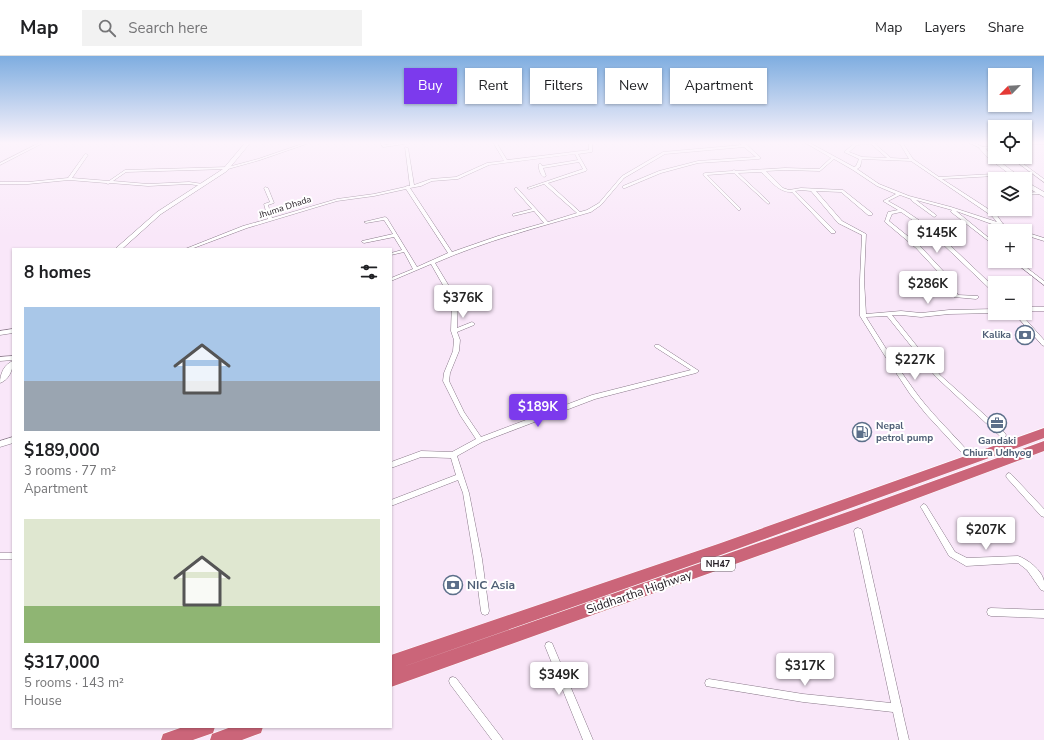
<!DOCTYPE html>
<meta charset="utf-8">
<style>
:root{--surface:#fff;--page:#f2f2f2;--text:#202124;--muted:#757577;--line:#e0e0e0;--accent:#7c3aed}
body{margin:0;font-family:"Nunito Sans",sans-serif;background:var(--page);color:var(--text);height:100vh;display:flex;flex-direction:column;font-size:15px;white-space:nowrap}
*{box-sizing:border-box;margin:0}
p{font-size:13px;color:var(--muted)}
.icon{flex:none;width:22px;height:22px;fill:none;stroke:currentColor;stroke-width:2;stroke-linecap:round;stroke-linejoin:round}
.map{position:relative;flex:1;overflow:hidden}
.drawer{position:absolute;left:12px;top:192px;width:380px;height:480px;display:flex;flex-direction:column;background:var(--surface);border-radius:0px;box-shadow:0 1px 3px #0004}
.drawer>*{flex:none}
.top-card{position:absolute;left:404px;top:12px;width:380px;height:36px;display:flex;gap:8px}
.needle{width:26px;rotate:246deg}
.tools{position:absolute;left:988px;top:12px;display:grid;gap:8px}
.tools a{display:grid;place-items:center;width:44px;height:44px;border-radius:0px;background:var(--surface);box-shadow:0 1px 3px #0004;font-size:20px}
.price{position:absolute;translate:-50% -34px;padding:0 9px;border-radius:4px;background:#fff;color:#222;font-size:13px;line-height:26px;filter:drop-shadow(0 1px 2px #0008)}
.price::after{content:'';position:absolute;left:50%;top:24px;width:12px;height:9px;margin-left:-6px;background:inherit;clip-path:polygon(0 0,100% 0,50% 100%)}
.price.selected{background:var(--accent);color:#fff}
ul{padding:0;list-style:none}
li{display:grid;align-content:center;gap:8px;height:212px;padding:0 12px}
li span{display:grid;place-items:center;height:124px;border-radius:0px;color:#555}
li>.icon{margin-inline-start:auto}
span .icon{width:72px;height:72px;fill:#fffc;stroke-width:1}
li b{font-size:17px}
h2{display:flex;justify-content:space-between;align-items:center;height:48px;padding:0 12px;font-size:17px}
.chip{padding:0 14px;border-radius:0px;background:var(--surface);box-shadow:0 1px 3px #0004;font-size:14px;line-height:36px}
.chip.selected{background:var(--accent);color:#fff}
header{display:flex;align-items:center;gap:24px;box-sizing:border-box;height:56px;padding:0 20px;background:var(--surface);border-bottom:1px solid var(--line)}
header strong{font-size:19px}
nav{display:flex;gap:22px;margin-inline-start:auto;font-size:14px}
.search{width:280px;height:36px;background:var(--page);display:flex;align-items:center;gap:10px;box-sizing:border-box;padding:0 14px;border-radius:0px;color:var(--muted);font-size:15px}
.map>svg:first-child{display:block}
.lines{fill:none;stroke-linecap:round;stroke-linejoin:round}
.street-casing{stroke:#897889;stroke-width:1}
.secondary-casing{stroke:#897889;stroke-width:1}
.highway-casing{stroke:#fff;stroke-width:1}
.street{fill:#fff;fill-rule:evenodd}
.secondary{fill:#fff;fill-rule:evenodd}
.highway{fill:#cb6579;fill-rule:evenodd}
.labels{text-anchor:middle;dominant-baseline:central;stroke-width:4;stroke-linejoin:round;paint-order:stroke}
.far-street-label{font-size:9px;fill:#272027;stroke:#fff}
.shield{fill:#fff;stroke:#686368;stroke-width:1}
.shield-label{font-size:9px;font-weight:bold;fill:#272027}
.service-label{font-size:10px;font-weight:bold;fill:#4e5e75;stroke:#fff;text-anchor:end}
.near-service-label{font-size:12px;font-weight:bold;fill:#4e5e75;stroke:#fff;text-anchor:start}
.near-street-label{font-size:12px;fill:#272027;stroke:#fff}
</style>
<header>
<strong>Map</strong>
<div class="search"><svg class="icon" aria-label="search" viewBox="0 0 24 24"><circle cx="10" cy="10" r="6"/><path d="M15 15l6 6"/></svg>Search here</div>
<nav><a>Map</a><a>Layers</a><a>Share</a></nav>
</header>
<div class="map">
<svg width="1044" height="684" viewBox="0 0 1044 684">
<rect width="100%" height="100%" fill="#f9e7f9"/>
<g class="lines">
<g class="street-casing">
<path id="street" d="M41,86H45L0,109V107Z
M308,86H312L260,104L228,113L126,116L113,125L148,128L189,126L203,128L204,129L202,130L189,128L148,130L110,127L108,128L106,127L69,124L28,128H0V126H28L68,122L85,98H86L88,99L72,122L109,125L125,114L228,111L258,103Z
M380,86H383L385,89L407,86H413L411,87L384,91H383Z
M493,86H496L507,104L589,94V86H592V96L578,98L587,114L586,115L548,127L580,156L587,154L599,147L622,120L663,96L742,89L738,86H742L747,89L761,102L759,103L698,107L661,117L625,132H623V130L659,115L698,105L756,101L744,91L665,98L624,122L601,149L591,156C539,171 485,185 435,207L458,245L457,272L472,266L475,268L474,269L457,276L460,284L459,295L450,317L449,325L464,356L481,381L592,339L691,314L655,291L654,290L655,289H659L699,315L696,317L595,343L482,386L457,400L469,437L482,503L489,555L488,558L485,559L482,558L481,555L474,503L463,437L458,424L391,450V444L456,419L451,402L421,401L391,412V406L421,395L452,396L476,383L460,359L443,325L444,317L453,295L454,284L451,275L452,245L431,208L391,225V222L413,213L404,196L391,199V197L402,194L394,181L364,187L362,186V185L393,178L384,164L366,167L364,166L385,161L387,162L417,211L448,197L406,133L374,140L337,145L247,172L191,193H185L243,170L268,163L264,148L270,146L264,132L265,131L268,132L274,147L268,149L272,162L337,143L374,138L405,131L407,130H410L405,91L408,92L414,129L431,123L456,121L487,107L504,105ZM575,98L578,104L542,110L541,108H539C538,111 540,119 544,121L546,120L543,112L579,106L583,113L527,132L529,133L544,128L577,157L548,166L517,132H515V134L532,153L513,158V160L534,155L544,167L498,180L452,196L410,132L421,130L432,125L458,123L489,109Z
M804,86H808L854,111L856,110L859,103L844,96L855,87L878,86V87H874L891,102L909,103L900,88L890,86H902L913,103L939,121L1012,117L1014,118L1012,119L942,123L996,158L1003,168L1021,175H1015L1000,171L956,155L995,187V190L951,156V155L952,154L916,144L936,159V160L934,161L912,145L911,143L900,139L888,145L904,154L935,175L995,232V237L993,236L931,177L901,156L892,158L889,165L920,190L946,218L958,239L978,240V242L976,243L954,241L942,220L916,192L885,166V165L888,156L898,154L883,145L896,138L877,130L853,114L834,103L820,115L785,114L766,115L783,132L789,134L801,132L843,134L872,157V159H868L841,136L816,135L842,165L866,178L864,224L866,258L901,255L921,257L949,254L995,253V257L949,258L921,261L901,259H892L940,319L1005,377L1006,379L1005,381H1001L936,321L887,260L866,261C882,286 897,311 914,334C929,355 948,373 965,392L966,394L965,396L963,397L961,396L926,358L910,338L883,297L860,260V224L862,179L838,167L811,135L801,134L795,135L835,175V177H831L792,136C779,137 770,124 761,116L738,117L769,146L770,147L768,148L734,117L707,119L740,152V154H738L705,121L703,118L705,117L732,115L734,114L736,115L785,112L819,113L831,102ZM871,88L887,102L862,101L849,96L857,89ZM862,103L911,105L992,160L997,166L951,151L909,140L879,128L857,113L860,111Z
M968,86H972L983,91L995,90V92L982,93Z
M1044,86V88L1025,89V87Z
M1010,101H1014L1044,123V126Z
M1040,136L1042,137L1041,138L1025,139V137Z
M1025,176L1044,182V185L1025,179Z
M1013,205H1018L1044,225V229Z
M1025,251H1044V255H1025Z
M1014,257H1020L1044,284V290L1042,289Z
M13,273V277L0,279V275Z
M13,300V304L0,305V301Z
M13,381V387L0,391V385Z
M1009,417L1011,418L1044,453V461L1041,460L1007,422L1006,420L1007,418Z
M924,448L926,449L955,496L967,502L1018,500C1027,503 1042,514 1044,525C1044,528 1044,532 1044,535L1041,534L1027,514L1018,507L966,510L949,500L922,453L920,451L922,449Z
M858,472L861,473L862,475L901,649L902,652V654L909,684H899L893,656L803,646L706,630L705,627L706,624L709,623L803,638L891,647L854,475L855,473Z
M0,497H13V503H0Z
M991,552L1044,554V562L991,560L988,559L987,556L988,553Z
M549,586L552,587L593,684H583L545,590L546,587Z
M453,621L456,622L501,681L503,684H492L450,628L449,625L450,622Z"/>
</g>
<g class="secondary-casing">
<path id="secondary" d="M246,86H251L227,115L161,158L122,193H115L157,156L223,113Z
M980,91H984L991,99L1023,123H1016L987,101L979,92Z
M1025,125L1044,136V141L1025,130Z
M13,305C13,314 9,324 0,327C0,318 4,308 13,305Z"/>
</g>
<g class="highway-casing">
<path id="highway" d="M1044,372V382L718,500L391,615V599L718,488Z
M1044,385V395L856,465L391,631V615L856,453Z
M183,671H215L213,677L193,684H161L163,678Z
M231,671H263L261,677L242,684H210L212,678Z"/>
</g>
<use href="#street" class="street"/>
<use href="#secondary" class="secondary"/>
<use href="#highway" class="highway"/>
</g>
<linearGradient id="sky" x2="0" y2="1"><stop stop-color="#7eade0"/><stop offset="0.48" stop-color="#fcf4fc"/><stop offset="1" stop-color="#fcf4fc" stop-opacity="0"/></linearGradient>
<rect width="1044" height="181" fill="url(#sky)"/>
<defs>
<g id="bank-ring" transform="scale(1)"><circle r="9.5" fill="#fff" stroke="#5c6f8a" stroke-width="1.5"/><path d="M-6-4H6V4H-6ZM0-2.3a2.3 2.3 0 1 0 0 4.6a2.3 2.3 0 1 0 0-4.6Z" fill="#5c6f8a"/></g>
<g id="office-ring" transform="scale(1)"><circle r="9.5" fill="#fff" stroke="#5c6f8a" stroke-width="1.5"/><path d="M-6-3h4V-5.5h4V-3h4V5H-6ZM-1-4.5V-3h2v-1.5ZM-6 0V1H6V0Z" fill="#5c6f8a"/></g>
<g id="fuel-ring" transform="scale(1)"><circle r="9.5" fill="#fff" stroke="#5c6f8a" stroke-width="1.5"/><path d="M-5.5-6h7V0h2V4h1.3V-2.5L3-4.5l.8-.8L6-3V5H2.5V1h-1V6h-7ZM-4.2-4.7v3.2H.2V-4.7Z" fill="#5c6f8a"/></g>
</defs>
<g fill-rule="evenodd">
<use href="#bank-ring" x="1025" y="279"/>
<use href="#office-ring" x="997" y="367"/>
<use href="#fuel-ring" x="862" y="376"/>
<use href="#bank-ring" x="453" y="529"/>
</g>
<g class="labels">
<g class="far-street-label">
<text transform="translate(285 151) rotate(-18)">Jhuma Dhada</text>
</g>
<rect class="shield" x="701" y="501" width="34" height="14" rx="3"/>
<g class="shield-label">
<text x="718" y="508">NH47</text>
</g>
<g class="service-label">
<text x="1011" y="279">Kalika</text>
<text x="876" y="370" text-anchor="start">Nepal<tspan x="876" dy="12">petrol pump</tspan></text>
<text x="997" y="385" text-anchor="middle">Gandaki<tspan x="997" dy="12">Chiura Udhyog</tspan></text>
</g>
<g class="near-service-label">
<text x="467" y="529">NIC Asia</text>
</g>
<g class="near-street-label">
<text transform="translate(639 536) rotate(-19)">Siddhartha Highway</text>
</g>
</g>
</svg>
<div class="tools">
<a><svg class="needle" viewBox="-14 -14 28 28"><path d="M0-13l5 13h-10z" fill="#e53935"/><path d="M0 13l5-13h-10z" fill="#757577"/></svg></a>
<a><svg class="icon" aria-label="locate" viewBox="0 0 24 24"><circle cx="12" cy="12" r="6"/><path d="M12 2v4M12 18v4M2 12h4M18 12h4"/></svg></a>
<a><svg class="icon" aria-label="layers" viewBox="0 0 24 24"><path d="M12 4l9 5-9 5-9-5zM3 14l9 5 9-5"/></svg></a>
<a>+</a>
<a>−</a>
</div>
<b class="price" style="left:937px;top:198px">$145K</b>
<b class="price" style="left:928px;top:249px">$286K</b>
<b class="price" style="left:463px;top:263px">$376K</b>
<b class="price" style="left:915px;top:325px">$227K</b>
<b class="price selected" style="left:538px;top:372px">$189K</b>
<b class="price" style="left:986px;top:495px">$207K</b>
<b class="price" style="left:805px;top:631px">$317K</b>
<b class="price" style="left:559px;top:640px">$349K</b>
<div class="top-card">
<a class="chip selected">Buy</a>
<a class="chip">Rent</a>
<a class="chip">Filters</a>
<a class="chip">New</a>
<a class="chip">Apartment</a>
</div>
<section class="drawer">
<h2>8 homes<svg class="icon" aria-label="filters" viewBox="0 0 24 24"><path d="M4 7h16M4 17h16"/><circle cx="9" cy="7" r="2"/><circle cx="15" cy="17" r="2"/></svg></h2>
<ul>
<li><span style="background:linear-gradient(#a9c7e8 60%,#9aa5b1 0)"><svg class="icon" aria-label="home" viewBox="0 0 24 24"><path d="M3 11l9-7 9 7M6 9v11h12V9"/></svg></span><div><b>$189,000</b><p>3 rooms · 77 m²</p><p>Apartment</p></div></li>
<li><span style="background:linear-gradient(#dfe7d0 70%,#8fb573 0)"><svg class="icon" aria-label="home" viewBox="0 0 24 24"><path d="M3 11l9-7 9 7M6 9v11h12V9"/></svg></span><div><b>$317,000</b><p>5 rooms · 143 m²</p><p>House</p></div></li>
</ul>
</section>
</div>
